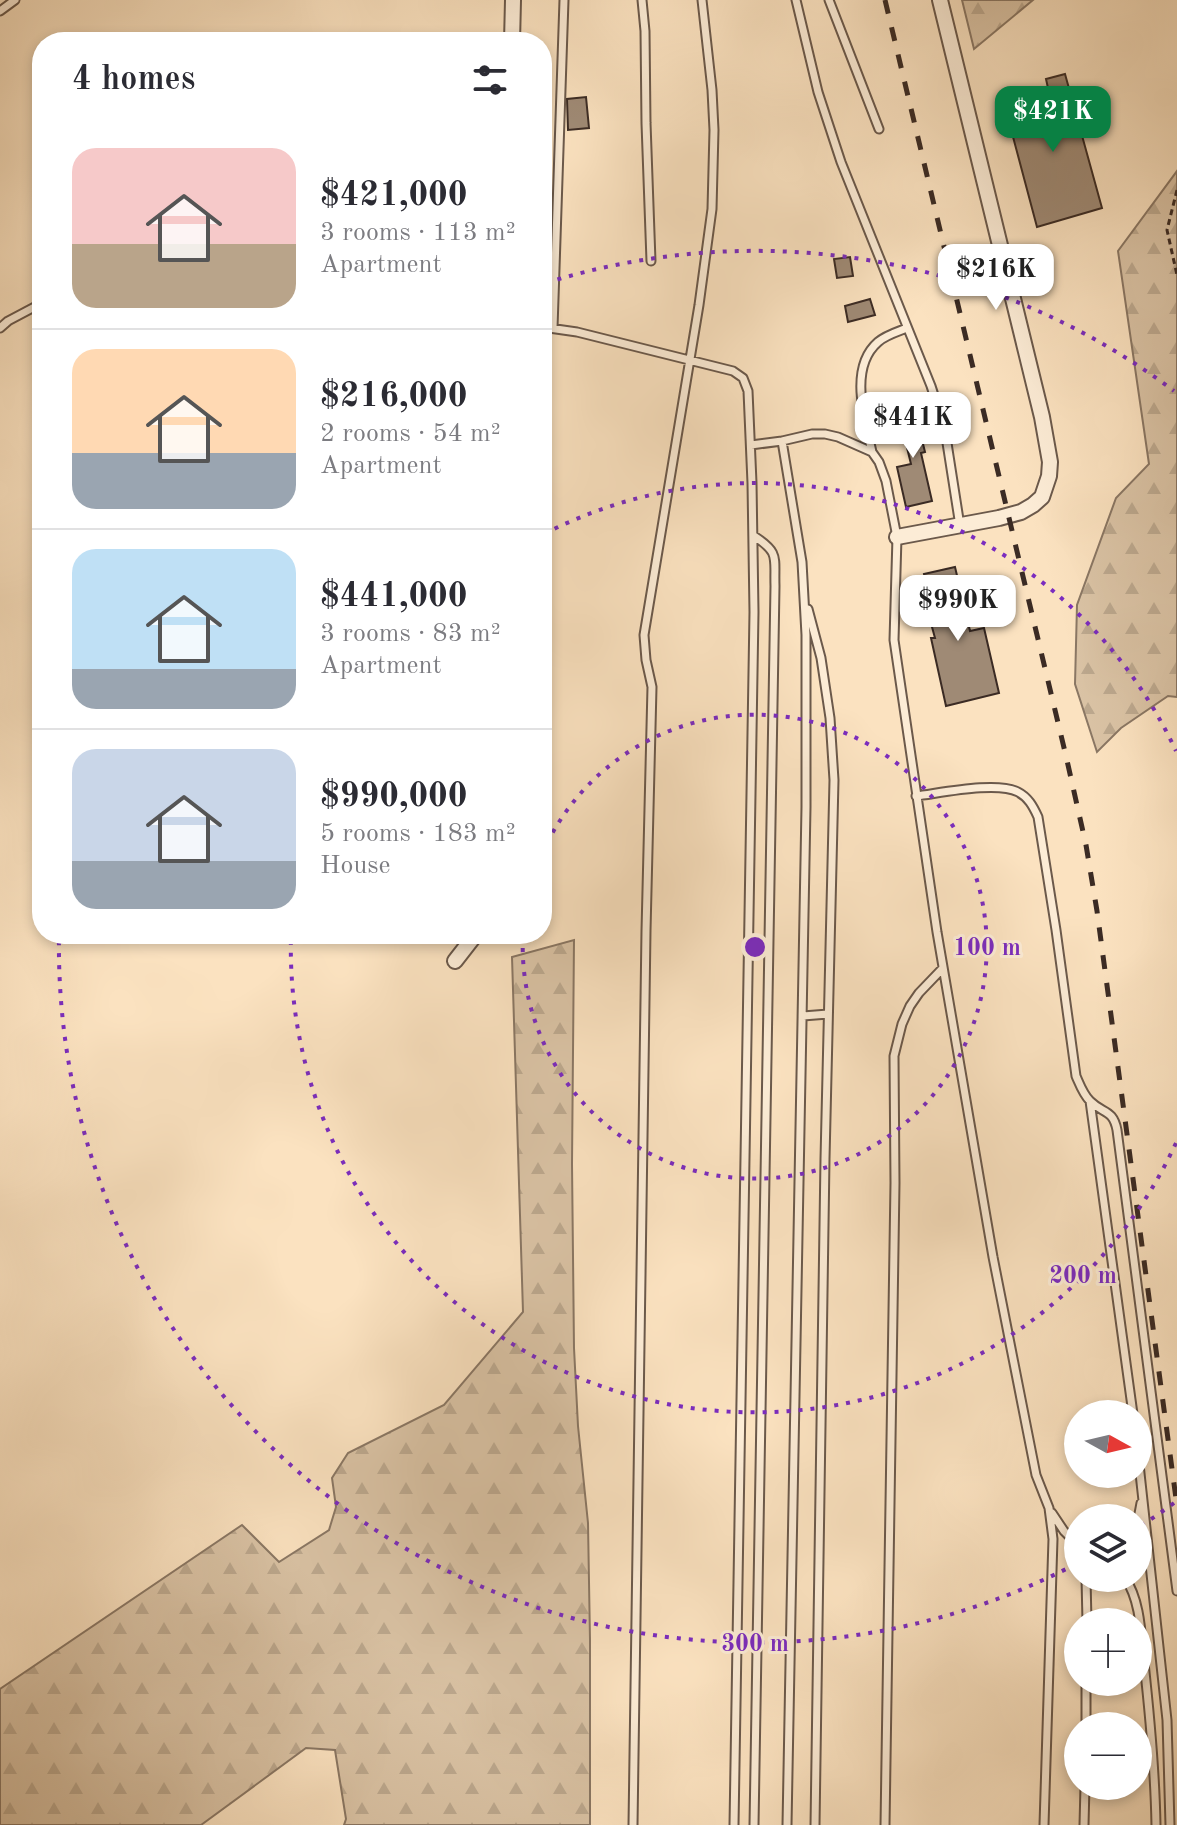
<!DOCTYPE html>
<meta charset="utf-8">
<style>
:root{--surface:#fff;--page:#f7f7f7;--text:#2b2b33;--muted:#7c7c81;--line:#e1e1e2;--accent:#0b8043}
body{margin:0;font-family:"Old Standard TT",serif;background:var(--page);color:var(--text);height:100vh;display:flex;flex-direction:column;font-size:30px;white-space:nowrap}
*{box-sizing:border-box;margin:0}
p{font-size:26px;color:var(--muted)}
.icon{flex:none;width:44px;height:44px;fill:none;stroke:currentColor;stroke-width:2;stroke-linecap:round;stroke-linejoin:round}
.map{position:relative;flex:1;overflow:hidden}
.details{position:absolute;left:32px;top:32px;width:520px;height:912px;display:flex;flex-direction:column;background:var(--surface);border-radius:32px;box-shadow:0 4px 12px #0003}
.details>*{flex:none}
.needle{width:52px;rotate:98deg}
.tools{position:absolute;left:1064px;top:1400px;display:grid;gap:16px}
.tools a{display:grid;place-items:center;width:88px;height:88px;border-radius:50%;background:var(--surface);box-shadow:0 4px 12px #0003;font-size:40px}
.price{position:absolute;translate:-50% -68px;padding:0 18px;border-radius:16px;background:#fff;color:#222;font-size:26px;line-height:52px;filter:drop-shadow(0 2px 4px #0008)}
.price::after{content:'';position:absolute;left:50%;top:48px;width:24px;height:18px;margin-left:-12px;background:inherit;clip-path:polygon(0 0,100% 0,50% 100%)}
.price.on{background:var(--accent);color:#fff}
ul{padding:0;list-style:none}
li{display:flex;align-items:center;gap:24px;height:200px;padding:0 40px}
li+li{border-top:2px solid var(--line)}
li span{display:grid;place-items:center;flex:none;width:224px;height:160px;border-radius:24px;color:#555}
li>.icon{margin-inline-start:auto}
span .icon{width:96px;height:96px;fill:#fffc;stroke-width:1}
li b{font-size:34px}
h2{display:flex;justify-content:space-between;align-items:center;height:96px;padding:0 40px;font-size:34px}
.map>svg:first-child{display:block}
.forest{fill:url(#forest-firs);stroke:#8a7764;stroke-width:2}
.building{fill:#9f8a75;stroke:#3b2b24;stroke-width:2}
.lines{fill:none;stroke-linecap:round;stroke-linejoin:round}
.service-casing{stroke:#6b594b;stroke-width:11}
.minor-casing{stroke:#6b594b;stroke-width:18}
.path{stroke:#3b2b24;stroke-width:3;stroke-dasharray:6 4;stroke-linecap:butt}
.service{stroke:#fcecd6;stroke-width:7}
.minor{stroke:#fcecd6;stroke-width:14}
.rail{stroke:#3b2b24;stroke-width:5;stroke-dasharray:14 14;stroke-linecap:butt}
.ring{fill:none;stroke:#7b2cbf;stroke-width:4;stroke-dasharray:4 8}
.centre{fill:#7b2cbf;stroke:#fcecd6;stroke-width:4}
.ring-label{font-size:24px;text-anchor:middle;font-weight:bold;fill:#7b2cbf;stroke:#fcecd6;stroke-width:6;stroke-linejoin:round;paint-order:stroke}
</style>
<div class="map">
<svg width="1177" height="1825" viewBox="0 0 1177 1825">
<defs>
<pattern id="forest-firs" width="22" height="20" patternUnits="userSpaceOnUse" patternTransform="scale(2)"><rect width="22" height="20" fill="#dac3a5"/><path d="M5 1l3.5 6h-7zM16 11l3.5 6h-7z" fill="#bca88e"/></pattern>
</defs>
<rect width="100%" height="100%" fill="#fbe2c0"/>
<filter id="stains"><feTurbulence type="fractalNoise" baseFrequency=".0025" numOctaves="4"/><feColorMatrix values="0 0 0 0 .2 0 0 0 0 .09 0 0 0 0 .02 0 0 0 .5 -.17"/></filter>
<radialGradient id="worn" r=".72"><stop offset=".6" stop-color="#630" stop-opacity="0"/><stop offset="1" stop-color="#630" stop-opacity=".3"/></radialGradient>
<path class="forest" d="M962,0H1033L974,49Z
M1177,171V697L1168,696L1121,728L1097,752L1075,684L1077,605L1116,498L1149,464L1118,251Z
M574,940L572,1164L574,1348L578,1426L588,1523L590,1640V1825H344L346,1819L335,1750L306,1748L201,1825H0V1689L242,1525L279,1562L329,1530L336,1507L332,1478L348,1453L444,1405L523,1312L512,957Z"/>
<path class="building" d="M1065,74L1102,208L1037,227L1004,103L1048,88L1046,79Z
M586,97L589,128L568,130L567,99Z
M850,257L853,276L837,278L834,259Z
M870,299L875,315L848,322L845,306Z
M913,403L925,452L921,453L932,501L906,507L897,467L911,464L897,407Z
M955,567L970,631L984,628L999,693L946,706L931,638H935L929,616L934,615L924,574Z"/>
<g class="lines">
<g class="service-casing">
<path id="service" d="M642,0L645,31L646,123L651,261
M796,0L818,92L841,162L931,386L941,417L947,443L960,526
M829,0L879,129
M0,11L15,0
M542,327L577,332L733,371L743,378L748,391L752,483L754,612L734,1825
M0,328L8,321L42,303
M553,328L564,0
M782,441L802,562L806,635V807L787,1825
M751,445L782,441L812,434H825L838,437L872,452L879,462L886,481L897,537L894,640L937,932L993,1257L1036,1475L1049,1508L1053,1539L1044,1825
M872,452C865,419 848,368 878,342C886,335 897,332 907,328
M754,536C780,553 774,557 775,586L754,1825
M808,609L821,658L830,718L834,780L825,1159L815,1825
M916,796C941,793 997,781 1018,792C1028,797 1033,806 1038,817L1056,930L1076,1076C1080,1085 1083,1094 1090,1101C1103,1114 1113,1109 1117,1130L1177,1591
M803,1016L828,1014
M1090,1101L1133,1414
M1138,1455L1167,1720L1170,1825
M1052,1513L1064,1531L1078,1545
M1138,1519L1141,1503
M1086,1578L1087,1622
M1125,1578C1141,1601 1141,1636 1144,1663C1150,1717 1155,1771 1156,1825
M1086,1726V1682
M633,1825L646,931L652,687L646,660L644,635L699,305L712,209L714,130L712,90L702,0
M885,1825L895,1183L894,1056L902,1024L910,1006L919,993L943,968
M1084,1825L1085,1786"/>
</g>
<g class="minor-casing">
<path id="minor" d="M512,42L513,0
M897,537L999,518L1021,512L1033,505L1042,497L1049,476L1050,462L1042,417L940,0
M455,961L476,934"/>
</g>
<path class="path" d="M1177,190L1167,230L1177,275"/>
<use href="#service" class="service"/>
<use href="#minor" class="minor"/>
<path class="rail" d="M885,0L1066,756L1086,845L1097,911L1177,1506"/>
</g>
<g class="ring">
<path d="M542 854A232 232 0 1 1 523 935"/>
<path d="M1176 1143A464 464 0 0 1 291 935M544 534A464 464 0 0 1 1176 751"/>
<path d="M1174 1503A696 696 0 0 1 1139 1527M1076 1564A696 696 0 0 1 59 935M546 283A696 696 0 0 1 1174 391"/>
</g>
<circle cx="755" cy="947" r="12" class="centre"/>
<g class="ring-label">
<text x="987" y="955">100 m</text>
<text x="1083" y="1283">200 m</text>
<text x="755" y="1651">300 m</text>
</g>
<rect width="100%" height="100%" filter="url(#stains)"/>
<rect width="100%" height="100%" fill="url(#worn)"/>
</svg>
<div class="tools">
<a><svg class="needle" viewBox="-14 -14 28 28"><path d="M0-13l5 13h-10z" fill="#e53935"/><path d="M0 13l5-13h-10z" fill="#7c7c81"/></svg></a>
<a><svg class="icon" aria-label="layers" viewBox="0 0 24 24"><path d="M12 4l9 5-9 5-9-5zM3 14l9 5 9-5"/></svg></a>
<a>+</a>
<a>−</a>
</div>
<b class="price on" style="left:1053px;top:154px">$421K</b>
<b class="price" style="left:996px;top:312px">$216K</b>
<b class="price" style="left:913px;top:460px">$441K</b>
<b class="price" style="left:958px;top:643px">$990K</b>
<section class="details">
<h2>4 homes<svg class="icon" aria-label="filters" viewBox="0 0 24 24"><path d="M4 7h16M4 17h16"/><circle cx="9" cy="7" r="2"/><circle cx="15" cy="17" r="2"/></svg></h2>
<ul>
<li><span style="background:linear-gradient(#f6c9c9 60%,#b9a48a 0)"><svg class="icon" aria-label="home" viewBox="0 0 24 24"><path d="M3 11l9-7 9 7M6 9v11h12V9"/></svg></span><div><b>$421,000</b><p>3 rooms · 113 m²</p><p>Apartment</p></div></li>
<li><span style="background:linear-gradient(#ffd9b3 65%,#9aa5b1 0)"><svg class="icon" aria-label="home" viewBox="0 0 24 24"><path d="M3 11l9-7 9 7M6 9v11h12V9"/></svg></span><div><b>$216,000</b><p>2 rooms · 54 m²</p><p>Apartment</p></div></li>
<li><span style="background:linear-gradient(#bfe0f5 75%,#9aa5b1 0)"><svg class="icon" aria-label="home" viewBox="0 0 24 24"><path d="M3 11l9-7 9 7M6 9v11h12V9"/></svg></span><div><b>$441,000</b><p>3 rooms · 83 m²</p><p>Apartment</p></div></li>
<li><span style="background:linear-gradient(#c9d6e8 70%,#9aa5b1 0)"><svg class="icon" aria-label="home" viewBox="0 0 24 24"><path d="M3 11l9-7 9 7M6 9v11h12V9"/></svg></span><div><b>$990,000</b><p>5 rooms · 183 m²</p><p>House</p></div></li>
</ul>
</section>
</div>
